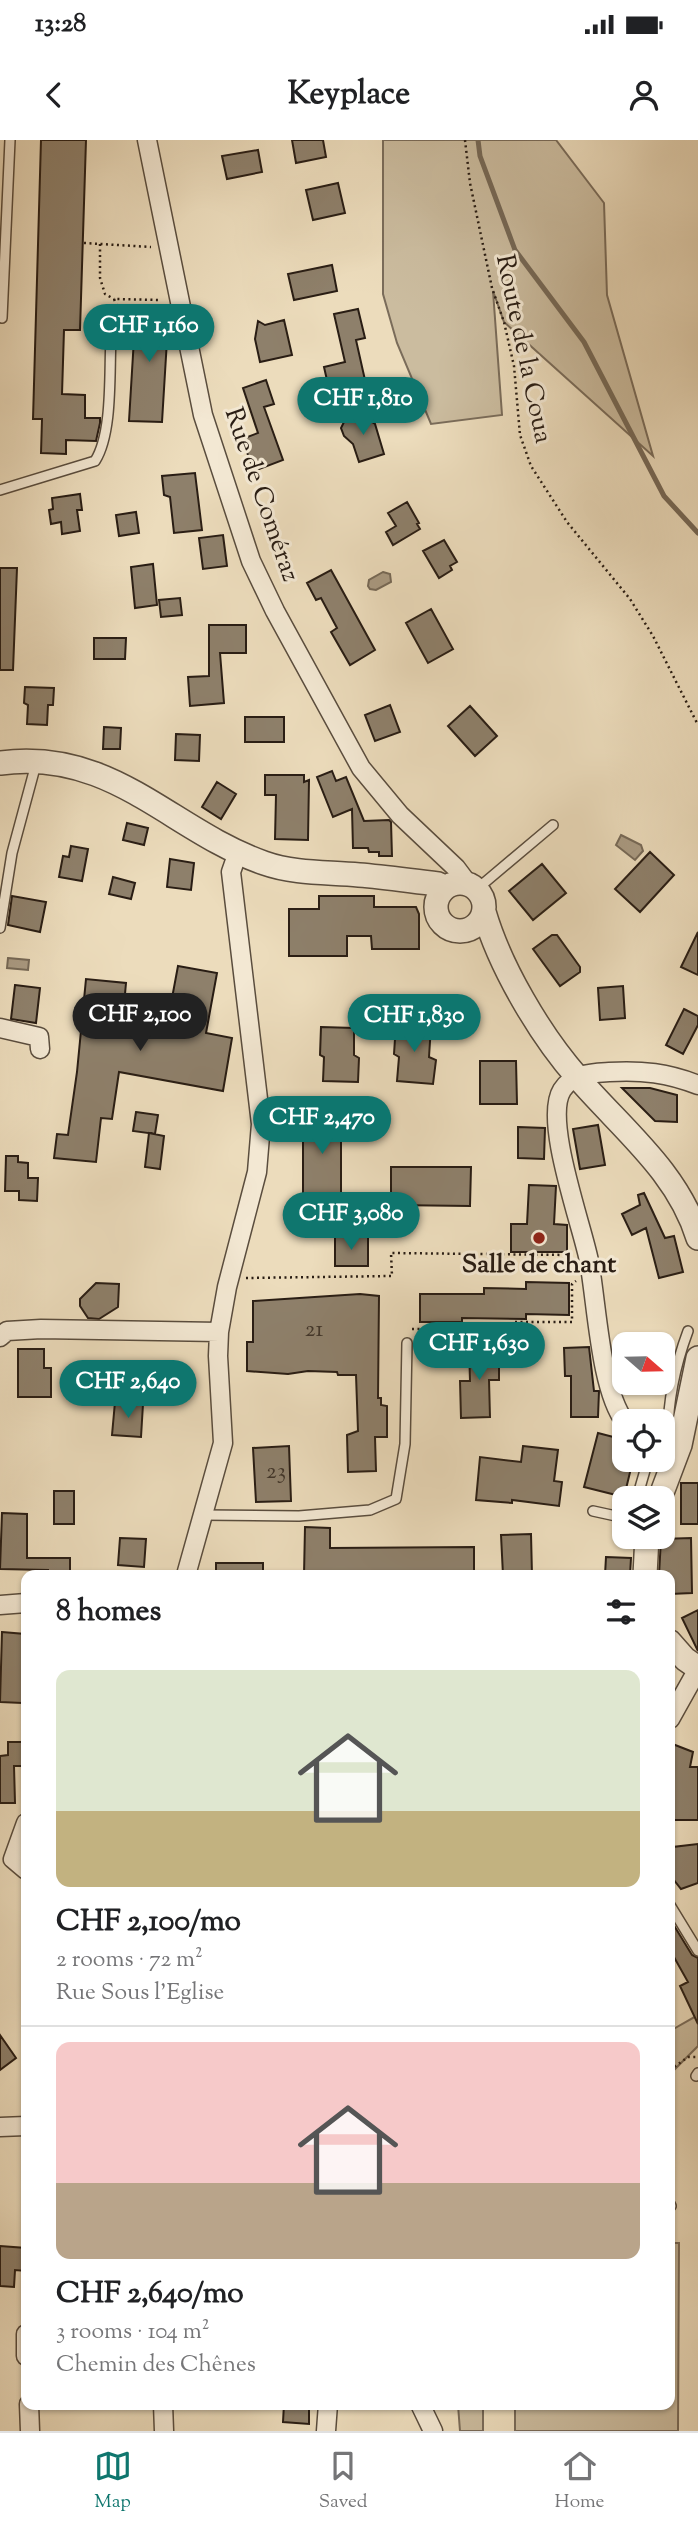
<!DOCTYPE html>
<meta charset="utf-8">
<style>
:root{--surface:#fff;--page:#f6f6f6;--text:#202124;--muted:#757577;--line:#e0e0e0;--accent:#0f766e}
body{margin:0;font-family:"Sorts Mill Goudy",serif;background:var(--page);color:var(--text);height:100vh;display:flex;flex-direction:column;font-size:26px;white-space:nowrap}
*{box-sizing:border-box;margin:0}
p{font-size:23px;color:var(--muted)}
.icon{flex:none;width:38px;height:38px;fill:none;stroke:currentColor;stroke-width:2;stroke-linecap:round;stroke-linejoin:round}
.map{position:relative;flex:1;overflow:hidden}
.details{position:absolute;left:21px;top:1430px;width:654px;height:840px;display:flex;flex-direction:column;background:var(--surface);border-radius:14px;box-shadow:0 2px 5px #0004}
.details>*{flex:none}
.needle{width:46px;rotate:110deg}
.controls{position:absolute;left:612px;top:1192px;display:grid;gap:14px}
.controls a{display:grid;place-items:center;width:63px;height:63px;border-radius:14px;background:var(--surface);box-shadow:0 2px 5px #0004;font-size:35px}
.price{position:absolute;translate:-50% -60px;padding:0 16px;border-radius:24px;background:var(--accent);color:#fff;font-size:23px;line-height:46px;filter:drop-shadow(0 2px 4px #0008)}
.price::after{content:'';position:absolute;left:50%;top:42px;width:21px;height:16px;margin-left:-10px;background:inherit;clip-path:polygon(0 0,100% 0,50% 100%)}
.price.selected{background:#222;color:#fff}
ul{padding:0;list-style:none}
li{display:grid;align-content:center;gap:14px;height:371px;padding:0 35px}
li+li{border-top:2px solid var(--line)}
li span{display:grid;place-items:center;height:217px;border-radius:14px;color:#555}
li>.icon{margin-inline-start:auto}
span .icon{width:126px;height:126px;fill:#fffc;stroke-width:1}
li b{font-size:30px}
h2{display:flex;justify-content:space-between;align-items:center;height:84px;padding:0 35px;font-size:30px}
.status{display:flex;justify-content:space-between;align-items:center;height:49px;padding:0 35px;background:var(--surface);direction:ltr}
.status svg{height:19px;fill:currentColor}
header{display:flex;justify-content:space-between;align-items:center;height:91px;padding:0 35px;background:var(--surface);font-size:32px;font-weight:800}
.tab-bar{display:flex;justify-content:space-around;align-items:center;height:98px;border-top:2px solid var(--line);background:var(--surface);font-size:19px;color:var(--muted)}
.tab-bar a{display:grid;justify-items:center;gap:4px}
.tab-bar .selected{color:var(--accent)}
.map>svg:first-child{display:block}
.green{fill:#cbbc9f;stroke:#7a6c5a;stroke-width:2}
.water{fill:#aa9b83;stroke:#766957;stroke-width:2}
.lines{fill:none;stroke-linecap:round;stroke-linejoin:round}
.stream{stroke:#766957;stroke-width:5}
.building{fill:#8e806b;stroke:#291d14;stroke-width:2}
.service-casing{stroke:#5a4d3e;stroke-width:12}
.minor-casing{stroke:#5a4d3e;stroke-width:21}
.tertiary-casing{stroke:#5a4d3e;stroke-width:26}
.path{stroke:#291d14;stroke-width:2.5;stroke-dasharray:2 3.5;stroke-linecap:butt}
.service{stroke:#f3e8d3;stroke-width:9}
.minor{stroke:#f3e8d3;stroke-width:18}
.tertiary{stroke:#f3e8d3;stroke-width:23}
.poi-dot{fill:#8f2418;stroke:#f3e8d3;stroke-width:2.5}
.labels{text-anchor:middle;dominant-baseline:central;stroke-width:6;stroke-linejoin:round;paint-order:stroke}
.number-label{font-size:23px;fill:#42362a}
.street-label{font-size:26px;fill:#291d14;stroke:#f3e8d3}
.poi-label{font-size:26px;font-weight:bold;fill:#291d14;stroke:#f3e8d3}
</style>
<div class="status"><b>13:28</b><svg viewBox="0 0 49 12"><path d="M0 12V9h3v3zM5 12V6h3v6zM10 12V3h3v9zM15 12V0h3v12zM26 1h20v11H26zM47 4h2v5h-2z"/></svg></div>
<header><svg class="icon" aria-label="back" viewBox="0 0 24 24"><path d="M15 5l-7 7 7 7"/></svg>Keyplace<svg class="icon" aria-label="person" viewBox="0 0 24 24"><circle cx="12" cy="8" r="4"/><path d="M4 21q1-7 8-7t8 7"/></svg></header>
<div class="map">
<svg width="698" height="2291" viewBox="0 0 698 2291">
<rect width="100%" height="100%" fill="#ecdcbc"/>
<filter id="stains"><feTurbulence type="fractalNoise" baseFrequency=".00286" numOctaves="4"/><feColorMatrix values="0 0 0 0 .2 0 0 0 0 .09 0 0 0 0 .02 0 0 0 .5 -.17"/></filter>
<radialGradient id="worn" r=".72"><stop offset=".6" stop-color="#630" stop-opacity="0"/><stop offset="1" stop-color="#630" stop-opacity=".3"/></radialGradient>
<path class="green" d="M383,0H556L604,63L607,155L653,316L504,182L493,151L502,275L431,284L397,203L383,154Z
M698,1875V1906L670,1934V1891Z
M670,2103H679L678,2291H515V2265L670,2264Z
M458,2265H483V2291H460Z"/>
<path class="water" d="M383,432L390,434L391,442L376,450L370,449L368,446L369,440Z
M621,695L641,705L643,711L635,720L616,705Z
M8,818L29,820L28,830L7,828Z"/>
<g class="lines">
<path class="stream" d="M478,0L480,16L515,110L584,202L664,356L698,393"/>
</g>
<path class="building" d="M41,0H86L80,190H64L62,254L85,255V278H100V283L96,301L66,300V314L41,313L42,279H33Z
M292,0H323L326,17L296,23Z
M258,10L262,32L227,39L222,16Z
M338,43L345,73L313,80L306,50Z
M332,125L337,151L294,160L288,134Z
M136,165L169,167L162,282L129,281Z
M358,169L365,198L356,200L365,240L329,249L324,227L345,222L334,174Z
M284,180L292,215L260,222L255,199L258,181L265,185Z
M266,240L274,264L264,267L283,320L254,331L242,299L258,293L243,248Z
M354,274H360L375,284L384,314L359,322L353,304L344,296L341,288L346,278Z
M195,333L202,390L174,393L170,357L164,355L162,336Z
M80,354L82,370H77L80,391L62,394L61,382L51,384L49,370L53,369L52,358Z
M407,362L419,383L417,384L420,389L393,405L386,392L396,386L388,373Z
M136,372L139,393L119,396L116,375Z
M223,395L227,426L203,429L199,398Z
M444,400L457,422L450,426L452,430L439,438L423,411Z
M153,424L157,465L135,468L131,427Z
M0,428H17L13,530H0Z
M331,430L375,510L350,525L331,492L337,488L321,458L316,460L307,443Z
M180,458L182,475L161,477L159,460Z
M431,469L453,509L428,523L406,483Z
M209,485H246V513H220L224,563L190,566L188,537L209,536Z
M94,498H126L125,519H94Z
M25,547L54,548L53,565H48L47,585L27,584L28,565L24,563Z
M390,565L400,592L375,601L365,575Z
M470,566L497,596L475,616L448,586Z
M245,577H284V602H245Z
M104,587L121,588L120,609H103Z
M176,594L200,595L199,621L175,620Z
M332,631L336,641L346,637L364,681L389,680L391,682L392,716H379V712H369L368,708H353L352,669L333,677L317,637Z
M265,635H304V642L309,640L308,700L275,699L276,655H265Z
M217,642L236,654L221,679L202,667Z
M127,683L148,688L144,705L123,700Z
M71,706L88,709L82,741L59,737L63,716L69,717Z
M650,712L674,735L640,772L615,749Z
M170,719L194,723L191,750L167,747Z
M542,724L566,753L533,780L509,751Z
M113,737L135,743L131,759L109,754Z
M12,756L46,762L40,792L8,785Z
M319,756H374V767H416L419,774V809H372L371,796H347V816H289V769H319Z
M698,792V835L681,827Z
M552,795H557L580,827V832L560,846L533,809Z
M178,826L217,833L206,893L232,898L223,951L119,932L112,979L101,978L96,1022L54,1018L57,994L68,995L77,932L86,839L126,843L123,876L167,885Z
M15,845L40,848L36,883L11,879Z
M623,846L625,878L600,880L598,848Z
M684,869L698,876V885L683,914L666,905Z
M396,884L431,886L429,917L436,920L433,944L397,941L399,917L394,914Z
M321,887L354,888V915L359,918L358,942L323,941L324,917L320,915Z
M480,921H516L517,964H480Z
M622,948H650L677,955V982L655,981Z
M136,972L158,975L155,994L133,991Z
M303,974H341V1058H303Z
M598,985L605,1025L580,1029L573,989Z
M518,987L545,988L544,1019L518,1018Z
M149,993L164,996L160,1029L145,1027Z
M6,1016H18V1022L28,1023V1038H38L37,1061L19,1060V1051H5Z
M391,1027H471L470,1066L391,1065Z
M529,1045L556,1046L554,1084L567,1085V1112H511V1084H527Z
M644,1053L665,1098L674,1096L683,1132L659,1138L646,1088L632,1095L622,1074L640,1065L638,1055Z
M335,1097H368V1126H335Z
M526,1142L569,1143V1175L526,1174V1179L462,1178V1182H420V1154H484V1148L526,1149Z
M96,1143L119,1144L118,1167L99,1179L88,1178L80,1166V1159Z
M360,1154L379,1156L378,1258H381V1265L387,1266V1297H375L376,1331L348,1332L347,1295L358,1291L356,1235H338L337,1232L308,1231L288,1234L247,1231V1202H253V1161Z
M469,1206H491V1213H499V1240H489L490,1277L461,1278L460,1241H470Z
M589,1207L594,1251H599L598,1277H571V1236H565L564,1208Z
M18,1209H44V1228H51V1257H18Z
M115,1262L143,1264L141,1297L112,1295Z
M598,1293L625,1300V1320H633L624,1357L584,1347Z
M289,1306L291,1361L256,1362L253,1308Z
M523,1306L558,1310L554,1341L562,1342L559,1366L512,1360V1363L476,1360L480,1317L521,1322Z
M681,1343H698V1384H681Z
M54,1351H74V1384H54Z
M2,1373L27,1374V1418H70V1435H48V1430L0,1429Z
M305,1387L330,1388V1408L474,1407V1432H328V1435H304Z
M531,1394L532,1435H503L501,1395Z
M120,1398L146,1399L144,1427L118,1425Z
M691,1398L692,1453L670,1454V1435H659L661,1399Z
M606,1417L631,1418L630,1435H605Z
M216,1423H263V1435H216Z
M698,1470V1511L682,1478Z
M2,1492L25,1494L22,1563L0,1562Z
M8,1602H24L25,1626H14L15,1663H0V1616L8,1615Z
M670,1603L693,1612L690,1627H698V1680H673L674,1626L670,1627Z
M698,1704V1743L681,1749L670,1735V1708L673,1711V1707Z
M670,1779L692,1815L698,1818V1884L680,1846L688,1842L670,1810Z
M0,1895L16,1918L0,1930Z
M0,2106L26,2108V2131L15,2130L14,2147L0,2146Z
M284,2264H309V2284L283,2282Z"/>
<g class="lines">
<g class="service-casing">
<path id="service" d="M2,178L10,0
M0,350L95,321C113,293 109,232 111,198
M477,749L553,685
M0,788L12,713L36,624
M668,1302C667,1264 675,1226 688,1191
M637,1358L648,1320
M593,1371L625,1378
M203,1375L299,1376L370,1370L396,1359L405,1304L407,1203
M670,1765L698,1811
M696,1936L698,1933
M670,2064L671,2066"/>
</g>
<g class="minor-casing">
<path id="minor" d="M147,0L203,275L251,421L275,471L361,628L400,675L456,728L468,744
M0,888L39,897L40,909
M0,1197L7,1191L41,1189L219,1192
M625,1282C600,1249 597,1164 589,1121C582,1085 543,980 562,950C573,933 592,933 609,932C642,930 668,933 698,945
M186,1435L223,1303L218,1216L219,1192L227,1147L257,1032L261,984L231,732L238,712
M0,1465L26,1463
M670,1579L698,1529
M26,1683L13,1719L26,1730
M0,1987L26,1986
M26,2194V2216
M29,2264L30,2291
M163,2264L164,2291
M420,2264L433,2291
M326,2291L328,2264"/>
</g>
<g class="tertiary-casing">
<path id="tertiary" d="M0,623C113,608 170,690 264,723C295,734 327,732 359,735C385,737 411,741 438,744L445,747
M436 767a24 24 0 1 1 48 0a24 24 0 1 1-48 0Z
M484,772C500,827 540,895 578,938C622,989 678,1032 698,1098
M660,1358L680,1305L698,1218
M645,1435L647,1396
M670,1502L685,1519L698,1528"/>
</g>
<path class="path" d="M465,0L470,43L492,148L504,182L514,226L520,295L531,326L567,382L630,459L653,496L698,585
M84,103L151,107
M100,104V138L105,154L114,159
M114,186L120,174L114,159L161,160
M246,1138L392,1136L391,1113L569,1115
M412,1189H512V1182H572V1144L576,1141
M670,1930L688,1917H698"/>
<use href="#service" class="service"/>
<use href="#minor" class="minor"/>
<use href="#tertiary" class="tertiary"/>
</g>
<circle class="poi-dot" cx="539" cy="1098" r="7"/>
<g class="labels">
<g class="number-label">
<text x="314" y="1190">21</text>
<text x="276" y="1332">23</text>
</g>
<g class="street-label">
<text transform="translate(523 209) rotate(78)">Route de la Coua</text>
<text transform="translate(261 355) rotate(71)">Rue de Coméraz</text>
</g>
<g class="poi-label">
<text x="539" y="1125">Salle de chant</text>
</g>
</g>
<rect width="100%" height="100%" filter="url(#stains)"/>
<rect width="100%" height="100%" fill="url(#worn)"/>
</svg>
<div class="controls">
<a><svg class="needle" viewBox="-14 -14 28 28"><path d="M0-13l5 13h-10z" fill="#e53935"/><path d="M0 13l5-13h-10z" fill="#757577"/></svg></a>
<a><svg class="icon" aria-label="locate" viewBox="0 0 24 24"><circle cx="12" cy="12" r="6"/><path d="M12 2v4M12 18v4M2 12h4M18 12h4"/></svg></a>
<a><svg class="icon" aria-label="layers" viewBox="0 0 24 24"><path d="M12 4l9 5-9 5-9-5zM3 14l9 5 9-5"/></svg></a>
</div>
<b class="price" style="left:149px;top:224px">CHF 1,160</b>
<b class="price" style="left:363px;top:297px">CHF 1,810</b>
<b class="price selected" style="left:140px;top:913px">CHF 2,100</b>
<b class="price" style="left:414px;top:914px">CHF 1,830</b>
<b class="price" style="left:322px;top:1016px">CHF 2,470</b>
<b class="price" style="left:351px;top:1112px">CHF 3,080</b>
<b class="price" style="left:479px;top:1242px">CHF 1,630</b>
<b class="price" style="left:128px;top:1280px">CHF 2,640</b>
<section class="details">
<h2>8 homes<svg class="icon" aria-label="filters" viewBox="0 0 24 24"><path d="M4 7h16M4 17h16"/><circle cx="9" cy="7" r="2"/><circle cx="15" cy="17" r="2"/></svg></h2>
<ul>
<li><span style="background:linear-gradient(#dfe7d0 65%,#c2b280 0)"><svg class="icon" aria-label="home" viewBox="0 0 24 24"><path d="M3 11l9-7 9 7M6 9v11h12V9"/></svg></span><div><b>CHF 2,100/mo</b><p>2 rooms · 72 m²</p><p>Rue Sous l'Eglise</p></div></li>
<li><span style="background:linear-gradient(#f6c9c9 65%,#b9a48a 0)"><svg class="icon" aria-label="home" viewBox="0 0 24 24"><path d="M3 11l9-7 9 7M6 9v11h12V9"/></svg></span><div><b>CHF 2,640/mo</b><p>3 rooms · 104 m²</p><p>Chemin des Chênes</p></div></li>
</ul>
</section>
</div>
<nav class="tab-bar">
<a class="selected"><svg class="icon" aria-label="map" viewBox="0 0 24 24"><path d="M3 6l6-2 6 2 6-2v14l-6 2-6-2-6 2zM9 4v14M15 6v14"/></svg>Map</a>
<a><svg class="icon" aria-label="saved" viewBox="0 0 24 24"><path d="M7 4h10v16l-5-4-5 4z"/></svg>Saved</a>
<a><svg class="icon" aria-label="home" viewBox="0 0 24 24"><path d="M3 11l9-7 9 7M6 9v11h12V9"/></svg>Home</a>
</nav>
